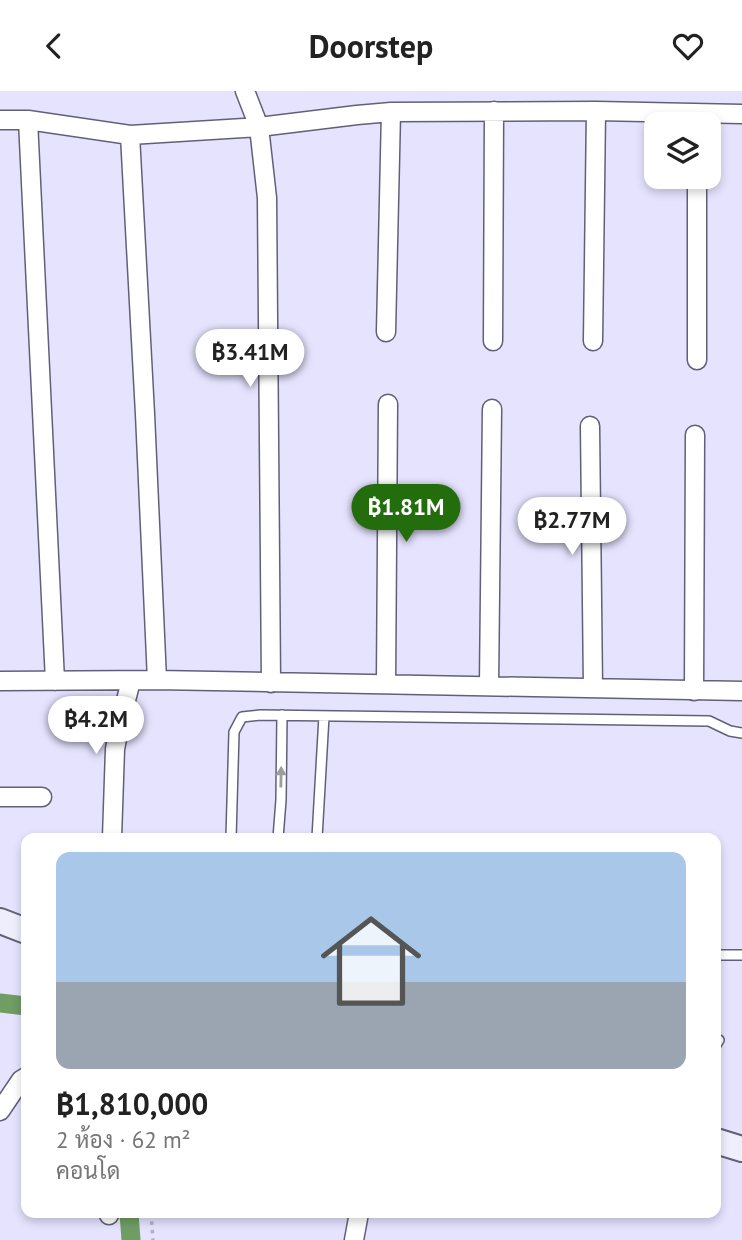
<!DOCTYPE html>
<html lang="th">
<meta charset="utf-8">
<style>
:root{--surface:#fff;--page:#f2f2f2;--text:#222;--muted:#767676;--accent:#246d0d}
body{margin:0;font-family:"PT Sans",Sarabun,sans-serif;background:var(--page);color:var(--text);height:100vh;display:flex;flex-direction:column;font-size:26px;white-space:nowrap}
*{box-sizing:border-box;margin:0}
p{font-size:23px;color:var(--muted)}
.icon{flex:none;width:38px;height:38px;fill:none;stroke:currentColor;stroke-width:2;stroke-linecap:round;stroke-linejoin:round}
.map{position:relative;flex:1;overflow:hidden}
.details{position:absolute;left:21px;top:742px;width:700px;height:385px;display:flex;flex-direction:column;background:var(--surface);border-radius:14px;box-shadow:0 4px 10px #0003}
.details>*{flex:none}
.fabs{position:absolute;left:644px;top:21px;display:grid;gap:14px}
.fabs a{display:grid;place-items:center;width:77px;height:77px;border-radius:14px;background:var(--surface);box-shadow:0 4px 10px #0003;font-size:35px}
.price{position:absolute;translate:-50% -60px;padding:0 16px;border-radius:24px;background:#fff;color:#222;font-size:23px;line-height:46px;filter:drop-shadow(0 2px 4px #0008)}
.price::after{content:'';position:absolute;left:50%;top:42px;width:21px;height:16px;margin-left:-10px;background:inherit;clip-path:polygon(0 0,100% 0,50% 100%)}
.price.on{background:var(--accent);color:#fff}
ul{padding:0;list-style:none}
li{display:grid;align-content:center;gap:14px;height:371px;padding:0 35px}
li span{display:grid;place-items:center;height:217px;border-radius:14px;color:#555}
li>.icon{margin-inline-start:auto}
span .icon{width:126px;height:126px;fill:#fffc;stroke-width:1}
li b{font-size:30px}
header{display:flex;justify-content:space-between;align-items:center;height:91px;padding:0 35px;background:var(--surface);font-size:32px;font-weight:600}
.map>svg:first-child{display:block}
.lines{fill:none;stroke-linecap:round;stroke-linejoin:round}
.canal{stroke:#6f9d64;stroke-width:19}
.lane-casing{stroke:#626077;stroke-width:12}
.street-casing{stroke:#626077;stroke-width:21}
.secondary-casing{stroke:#626077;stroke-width:28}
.path{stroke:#b1afc5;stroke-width:3.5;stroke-dasharray:3.5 5;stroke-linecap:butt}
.lane{stroke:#fff;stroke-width:9}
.street{stroke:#fff;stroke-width:18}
.secondary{stroke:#efeefd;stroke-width:24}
.oneway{fill:#9c9ca2}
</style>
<header><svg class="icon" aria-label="back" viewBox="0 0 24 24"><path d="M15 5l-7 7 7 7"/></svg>Doorstep<svg class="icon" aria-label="heart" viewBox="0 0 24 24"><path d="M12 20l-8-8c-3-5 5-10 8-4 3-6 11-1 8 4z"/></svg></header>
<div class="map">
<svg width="742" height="1149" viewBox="0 0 742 1149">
<rect width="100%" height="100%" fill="#e5e3fe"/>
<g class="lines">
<path class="canal" d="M0,912L26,915
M129,1122L131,1149"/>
<g class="lane-casing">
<path id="lane" d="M231,747L234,641L242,626L260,624L709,630L730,640L742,642
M278,747L281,709L282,624
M317,747L324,625
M716,864H742
M716,954L719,949"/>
</g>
<g class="street-casing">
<path id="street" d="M245,0L259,36L267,107L271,592
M0,29H28L130,44L259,36L357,24L391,21L596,20L742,23
M28,29L55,590
M130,44L145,323L157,589
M386,241L391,21
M493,250L494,20
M593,250L596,20
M697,269V86
M590,335L593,597
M0,590L157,589L742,600
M386,593L388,313
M489,595L492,318
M694,600L695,344
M0,706H42
M112,747L115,658L120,632L131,590
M0,1020L21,989L26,986
M109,1122V1124
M354,1149L359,1122"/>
</g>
<g class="secondary-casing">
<path id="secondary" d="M0,830L26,840
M716,1050L742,1058"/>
</g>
<path class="path" d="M151,1122L153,1149"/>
<use href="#lane" class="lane"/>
<use href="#street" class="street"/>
<use href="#secondary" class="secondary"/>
</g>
<defs><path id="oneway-solid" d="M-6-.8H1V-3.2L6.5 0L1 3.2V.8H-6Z" transform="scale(1.75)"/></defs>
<use class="oneway" href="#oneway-solid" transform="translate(281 686) rotate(-89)"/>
</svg>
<div class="fabs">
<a><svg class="icon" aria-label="layers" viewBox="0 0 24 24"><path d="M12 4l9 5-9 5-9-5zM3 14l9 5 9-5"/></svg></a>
</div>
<b class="price" style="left:250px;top:298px">฿3.41M</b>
<b class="price on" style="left:406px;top:453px">฿1.81M</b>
<b class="price" style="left:572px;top:466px">฿2.77M</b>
<b class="price" style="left:96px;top:665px">฿4.2M</b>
<section class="details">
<ul>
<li><span style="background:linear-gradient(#a9c7e8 60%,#9aa5b1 0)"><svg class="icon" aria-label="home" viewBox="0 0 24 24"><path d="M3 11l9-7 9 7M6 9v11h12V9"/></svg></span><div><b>฿1,810,000</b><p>2 ห้อง · 62 m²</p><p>คอนโด</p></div></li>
</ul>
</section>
</div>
